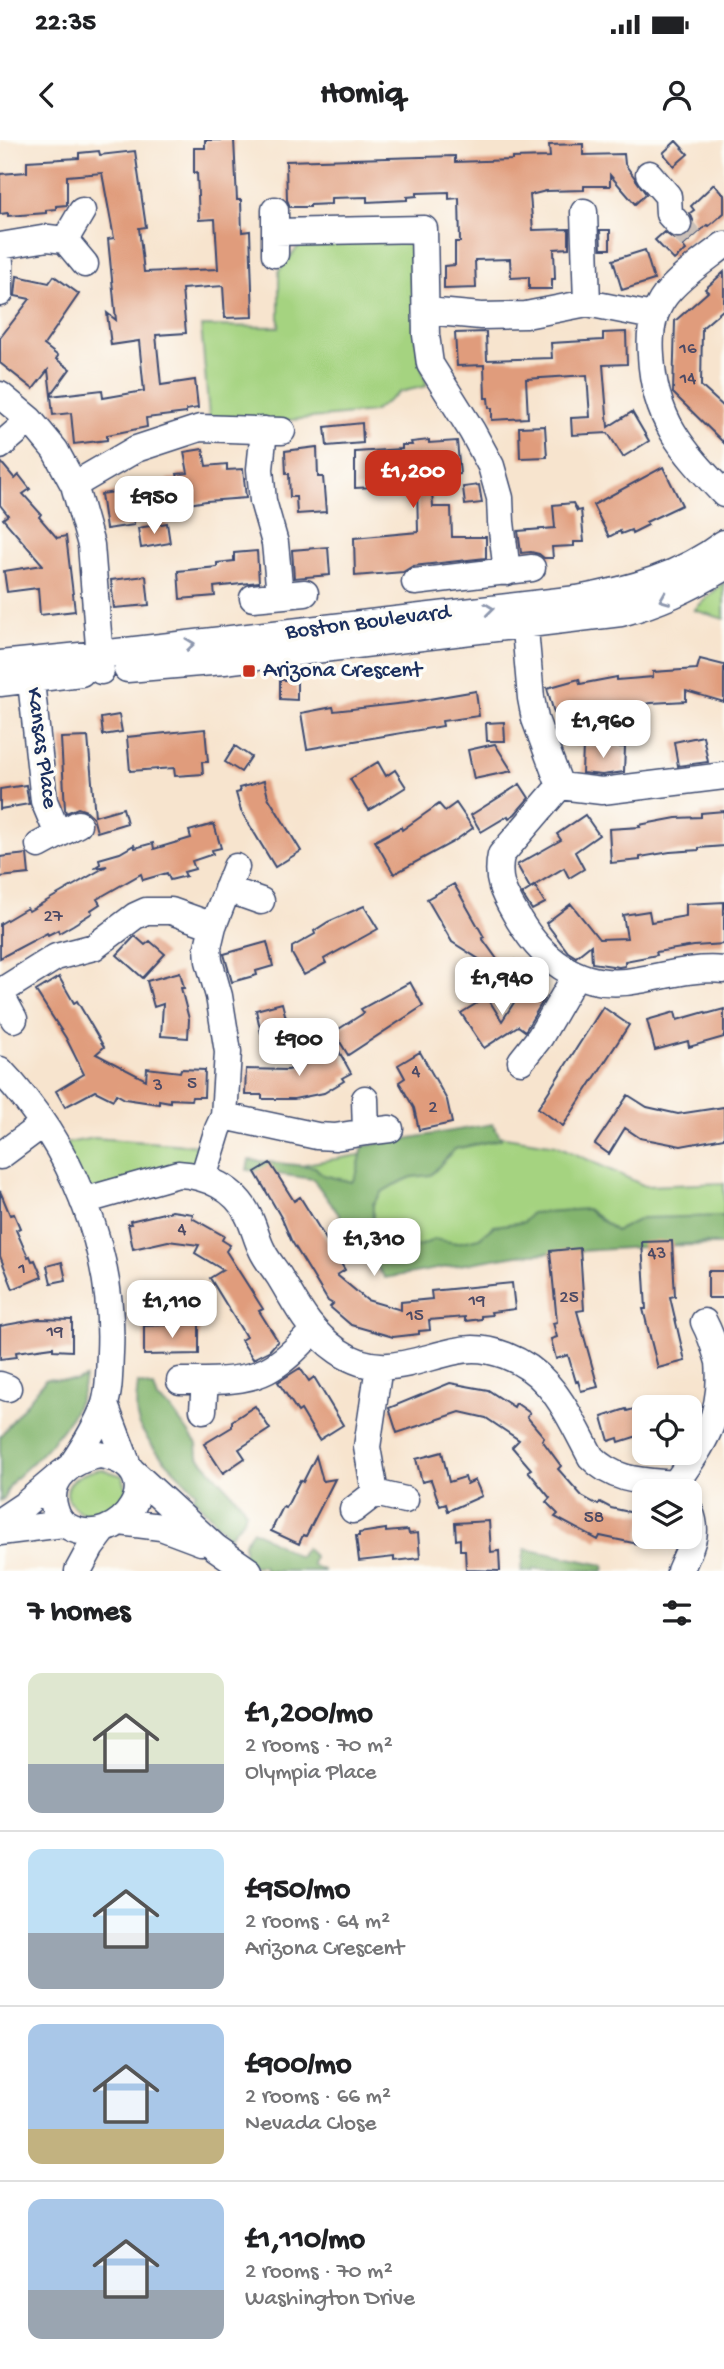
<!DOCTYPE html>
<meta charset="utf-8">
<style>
:root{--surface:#fff;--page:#f2f2f2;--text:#202124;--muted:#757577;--line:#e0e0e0;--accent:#c8321e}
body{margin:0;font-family:"Gochi Hand",sans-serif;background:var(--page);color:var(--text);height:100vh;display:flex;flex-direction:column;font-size:26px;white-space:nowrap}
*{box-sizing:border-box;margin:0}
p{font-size:23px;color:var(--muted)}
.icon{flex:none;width:38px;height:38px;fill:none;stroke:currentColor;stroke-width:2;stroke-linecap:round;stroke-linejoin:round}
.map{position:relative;height:1431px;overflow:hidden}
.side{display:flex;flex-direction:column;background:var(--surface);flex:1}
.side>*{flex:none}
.buttons{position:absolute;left:632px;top:1255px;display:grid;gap:14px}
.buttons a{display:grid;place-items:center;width:70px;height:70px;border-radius:14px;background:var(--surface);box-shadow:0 4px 10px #0003;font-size:35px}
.price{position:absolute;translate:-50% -60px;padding:0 16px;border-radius:14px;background:#fff;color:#222;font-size:23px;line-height:46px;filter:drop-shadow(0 2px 4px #0008)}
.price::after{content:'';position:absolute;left:50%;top:42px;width:21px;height:16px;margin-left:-10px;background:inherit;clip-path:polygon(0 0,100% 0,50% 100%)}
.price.current{background:var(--accent);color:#fff}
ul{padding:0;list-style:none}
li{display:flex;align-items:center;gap:21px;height:175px;padding:0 28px}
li+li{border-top:2px solid var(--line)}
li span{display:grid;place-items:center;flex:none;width:196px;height:140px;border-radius:14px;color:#555}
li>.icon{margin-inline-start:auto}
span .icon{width:84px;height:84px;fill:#fffc;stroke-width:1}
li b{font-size:30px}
h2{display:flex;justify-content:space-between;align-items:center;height:84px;padding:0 28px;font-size:30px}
.status{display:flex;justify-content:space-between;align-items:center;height:49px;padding:0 35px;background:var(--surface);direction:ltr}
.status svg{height:19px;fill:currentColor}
header{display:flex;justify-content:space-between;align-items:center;height:91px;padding:0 28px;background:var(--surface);font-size:32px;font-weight:700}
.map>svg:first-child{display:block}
.green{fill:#a5d380;stroke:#60816f;stroke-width:2}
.forest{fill:#84b56e;stroke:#507266;stroke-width:2}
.building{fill:#e09c7b}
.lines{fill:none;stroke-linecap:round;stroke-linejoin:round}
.minor-tunnel{stroke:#cbc0b8;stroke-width:26;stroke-dasharray:26 13;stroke-linecap:butt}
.minor-casing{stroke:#3c4a6f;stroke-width:29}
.minor{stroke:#fff;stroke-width:26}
.oneway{stroke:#8d97ae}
.poi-dot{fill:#c8321e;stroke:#fdfcf7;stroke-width:2.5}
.labels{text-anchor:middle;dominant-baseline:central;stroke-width:7;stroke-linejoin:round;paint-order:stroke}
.number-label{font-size:19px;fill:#4c4a65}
.street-label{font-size:23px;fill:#1b2f5e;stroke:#fdfcf7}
.poi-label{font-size:23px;fill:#1b2f5e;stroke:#fdfcf7;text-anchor:start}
</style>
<div class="status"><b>22:35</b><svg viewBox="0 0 49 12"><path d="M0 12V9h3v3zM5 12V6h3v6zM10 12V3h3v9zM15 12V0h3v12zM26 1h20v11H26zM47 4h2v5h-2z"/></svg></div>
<header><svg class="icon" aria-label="back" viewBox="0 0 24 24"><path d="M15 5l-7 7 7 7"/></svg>Homiq<svg class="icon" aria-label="person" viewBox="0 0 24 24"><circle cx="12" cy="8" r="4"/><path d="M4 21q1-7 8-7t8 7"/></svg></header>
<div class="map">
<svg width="724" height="1431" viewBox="0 0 724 1431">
<rect width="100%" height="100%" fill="#fdfcf7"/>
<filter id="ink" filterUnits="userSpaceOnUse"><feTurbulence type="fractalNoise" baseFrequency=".0143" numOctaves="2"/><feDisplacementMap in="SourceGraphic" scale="14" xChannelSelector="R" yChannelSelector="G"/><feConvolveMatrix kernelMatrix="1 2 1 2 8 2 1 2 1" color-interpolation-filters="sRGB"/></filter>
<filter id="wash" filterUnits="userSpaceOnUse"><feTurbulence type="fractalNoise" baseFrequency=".00686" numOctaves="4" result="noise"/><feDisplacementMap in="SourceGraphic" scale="28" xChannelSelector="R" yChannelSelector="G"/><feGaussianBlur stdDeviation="1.57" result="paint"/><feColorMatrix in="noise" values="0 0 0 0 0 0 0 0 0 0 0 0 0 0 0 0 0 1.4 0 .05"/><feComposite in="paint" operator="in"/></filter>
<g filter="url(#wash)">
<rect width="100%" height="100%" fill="#f7e4ce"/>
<path class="green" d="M395,99L411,105L417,125L420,221L427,246L400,252L373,272L210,288L201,186L279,187V131L303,101Z
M724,442V479L694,470Z
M486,994L556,1005L645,1046L724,1043V1105L591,1106L547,1098L380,1132L305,1024Z
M94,998L214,1007L203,1038L83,1061L57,1005Z
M101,1329L123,1336L127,1352C123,1357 119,1365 114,1369C82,1394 34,1341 101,1329Z"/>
<path class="forest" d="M493,984L501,999L455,1009L431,1035L412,1037L394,1045L382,1052L373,1064C373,1071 372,1080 374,1087C381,1111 418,1112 433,1099L457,1103L479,1098L494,1086L524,1082L531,1073L587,1069L616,1091L642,1078L724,1076V1105L706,1103L517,1115L385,1138L313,1039L247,1030L249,1020L315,1027L323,1035L352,1042L357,1033L363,1006Z
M85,1238C81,1271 57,1298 34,1321C22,1333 9,1340 5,1358L0,1361V1296L46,1239L76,1241Z
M138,1243L154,1247L158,1259L171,1269L197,1304L198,1316L240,1362L246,1372L244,1379L229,1397L193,1357L196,1352C178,1333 142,1302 137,1277C135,1266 137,1253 138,1243Z
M253,1390L299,1417L306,1408L314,1416L312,1425L325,1431H266L263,1426H254L244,1418V1403Z
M525,1409L604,1425L603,1431L534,1429V1431H521Z"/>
<g id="blocks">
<path class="building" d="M205,0H234L237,60H241L242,92L250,91L253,177L225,178L223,146L182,149L186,193L156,195L161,245L195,240L198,268L186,270V273L146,278L147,287L107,295V300L74,304L71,273L53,275L51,256L102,250L103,258L144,251L139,201L111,205L107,173L116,180L108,99L114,98L102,33L67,36V65L56,66V69L46,70V73L8,76V73L0,74V34L27,32V21L79,18V13L99,11L100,15L135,11L146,87L139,88L144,132L218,129L215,79L199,80L197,32L194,33V8H205Z
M676,1L688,14L674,26L663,13Z
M583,4V15L624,14L625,24L646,54L635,64L610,35V46H584V50L546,51L530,55L533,90L569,89V108L554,109L555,139H552V149H529V137L511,138L510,119L475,120L476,148L444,149V126L455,125V102H460L459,58L449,59V52L417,53V56L407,57V60L367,62V57L331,58V64L310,65V67H290L287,60L286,21L455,16V22L512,20V18L550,17L549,5Z
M714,44L724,55V73L709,86L707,85L683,106L686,110L674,120L655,100L664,92L674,99H682L689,95L693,88V80L690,73L694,70L691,66Z
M600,90H610V109H601Z
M645,110L654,140L622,150L613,120Z
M724,132V169L702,188L701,246L724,267V303L673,253L675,181L708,152L705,149Z
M17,136L49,143L54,136L79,154L44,205L58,216L56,219L70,229L51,255L48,230L33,249L0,223V198L30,159L15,156Z
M486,192L487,220L552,218L551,203L603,200V193L626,192L627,224L603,225L608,287L632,272L649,301L623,317L608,293L572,295L571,278L590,277L587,235L526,239L528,278L492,280V268H489L488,258H485L484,225L457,226L455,193Z
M362,283L363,303L327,306L325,287Z
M545,286L547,317L520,318L519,287Z
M429,300V303L457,301L460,334L431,337L433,367H451L452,397H486V418L413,426L403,432L355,436L354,398L418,392L417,345L355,348V312L402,309V305H412L411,302Z
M317,307L318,337H323L326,372L297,374L296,357H290L289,334H286L285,311Z
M203,309L206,326L227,324V330L243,329L246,358L206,361L172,367L168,339L178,338L177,334L188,333L184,312Z
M0,321L15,339L19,335L30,349L23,354L41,374L39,377L57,398L66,396L75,471L40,475L38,448L7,452L4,431L43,425L3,379L8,375L0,365Z
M663,327L682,365L646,382L648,385L632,393L631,390L621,394L620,391L609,397L593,365Z
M479,345L482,363L465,365L463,347Z
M129,350L134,385L106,389L101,354Z
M573,363L577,371L581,370L584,402H574V406L552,407L553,418H544L539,414L531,412L521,413L518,391L555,388L553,365Z
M167,383L170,403L141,408L138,388Z
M328,407L330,435L294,438L292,410Z
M257,411L259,442L214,447L215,456L180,459L178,431L217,427V423L234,421V413Z
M146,436L149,465L114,468L111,440Z
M700,519L724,525V562L686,551V561L651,563L588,573L594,603L575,607L568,569L554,573L547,548L579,539L580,544L617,537V540L653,537V532L697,529Z
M280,540H297V560L280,559Z
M476,551L479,576L442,581L443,586L307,609L301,573L333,567L334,571L406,563Z
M119,575L122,592L103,595L101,578Z
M504,582L505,601H487L486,583Z
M205,589L208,622H202L203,634L175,636L174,628L130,631L127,597Z
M703,596L708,622L678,626L674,602Z
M88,597L95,676L123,668L127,683L97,692L93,677L87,671L78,668L66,673L65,669L61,598Z
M495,604L512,631L474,639L468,610Z
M235,606L251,617L241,632L225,622Z
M583,606L625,607L624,632L602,635L582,633Z
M378,622L386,636L395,630L406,647L369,670L350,639Z
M264,641L268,657L301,711L275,727L241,671L236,653L240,652L239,648Z
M520,644L529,658L515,674L509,678L508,676L481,692L471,675Z
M26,645L29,664L0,669V649Z
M456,663L473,688L453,702L394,734L375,701L401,687L402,690L439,664L445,671Z
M724,671V706L699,708V710L670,712L640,717V720L611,723L609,689L640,687L639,685L676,678L701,677V673Z
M585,675L599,695L575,712L584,729L569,738L564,728L530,748L517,725L561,700L557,694Z
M214,684L221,708L212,710L213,714L192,721L195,729L184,732L186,736L170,740L167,733L143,740L141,734L97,759L100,764L91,770L92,773L73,785L59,793L58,790L48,795L47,793L0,818V784L27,768L29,771L107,726L94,728L100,724L99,719L120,713L134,705L135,708L153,703L154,709L191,698L189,691Z
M27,714L29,734L0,737V717Z
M454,744L484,797L482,798L507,833L515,820L530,830L520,845L452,802L427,759Z
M535,746L545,763L532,770L522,754Z
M724,762V804L694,806L656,812L657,815L625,821V826L619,827L592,823L591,805L576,817L568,812L546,783L571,764L599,799L627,798L623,775L649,771L651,782L686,776V764Z
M364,766L378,789L324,819L326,823L304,835L292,814V807L315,794L314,791L328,782Z
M135,796L145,805L150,801L165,814L143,838L117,815Z
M267,802L273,826L256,831L257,835L232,842L224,814Z
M180,832L184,848H181L189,879L188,898L161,896L163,864L154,867L147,841Z
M59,837L74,863L77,861L104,907L96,914L146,940L147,928L180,932L181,929L205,930L204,957H192L191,960L170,959V962L159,960V964L125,959L116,954L113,960L95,951L65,967L56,951L84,934L66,898L36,851Z
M410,842L423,866L348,915L334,892L364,873L361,869Z
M525,846L544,859L527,888L525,891L518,886L484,908L461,873L487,857L502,881Z
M282,863L288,886L261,893L256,870Z
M603,867L629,885L563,986L538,968Z
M724,869V897L689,907L688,901L655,910L647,880L675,872L677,880L705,872L706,874Z
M336,906L351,933L342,938L344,941L324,953L294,959H262V955H245L246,929L288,930L300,927Z
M420,912L447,960L452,983L419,990L414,968L399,942L405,938L398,925Z
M628,955L647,967L678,974L724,967V998L681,1006L640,998L625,988L609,1014L595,1004Z
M270,1023L294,1061L300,1057L345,1130L337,1135L367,1160L401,1170V1162L432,1159L431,1151L512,1143L515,1169L491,1172L492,1175L481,1176V1179L465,1181V1177L429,1180L430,1190L419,1191V1194L393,1197L351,1185L330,1167L333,1164L328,1161L291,1100L282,1079L255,1032Z
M0,1051L10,1075L14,1074L20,1088L16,1090L28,1117L30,1116L32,1121L35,1120L42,1137L13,1149L0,1116Z
M172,1071L193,1074L192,1078L224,1096L222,1100L230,1105L226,1111L263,1169L259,1171L278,1201L269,1211L253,1219L241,1200L246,1197L210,1138L223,1130L195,1113L199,1105L168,1101L133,1109L128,1084H131L130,1081Z
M672,1101L675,1156L670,1157L685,1221L658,1228L643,1169H646L642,1102Z
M580,1108L584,1170L577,1171L598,1247L581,1251L578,1241L576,1242L568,1215L556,1219L551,1199L557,1197L553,1183L557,1182L550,1111Z
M62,1122L66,1140L51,1143L47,1126Z
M708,1131H724V1158H708Z
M39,1179L72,1180V1211L53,1210V1207L16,1212L17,1217L0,1219V1186Z
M199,1184V1214L144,1215V1186Z
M300,1228L309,1241L314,1237L343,1285L319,1300L301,1270L298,1272L278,1242Z
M450,1243L488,1250L514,1267L516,1263L530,1273L527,1277L544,1297L542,1300L561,1326L558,1329L582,1356L598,1365L600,1362L611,1368L643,1375L638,1404L600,1396L598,1400L555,1377L558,1374L546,1362L550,1358L528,1331L531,1329L512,1307L519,1300L486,1278L460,1272L397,1293L389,1268Z
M255,1266L270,1289L239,1309L245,1318L223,1333L204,1304L232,1287V1281Z
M644,1266V1294L619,1302L618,1298L609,1301L602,1277L626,1269L627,1271Z
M442,1312L449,1342L465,1337L467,1344L475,1340L482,1356L448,1371L446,1364L440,1366L431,1340L422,1342L416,1319Z
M316,1316L323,1341L335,1339L306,1396L303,1395L299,1404L271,1391L283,1367L286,1368L300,1340L303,1342Z
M489,1381L491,1412L499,1411L500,1431L466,1430L465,1410H460V1399L456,1400L455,1383Z
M386,1389V1392L408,1390L409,1394L418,1393L420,1418L394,1421V1417L359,1421L356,1396H359V1393Z"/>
</g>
</g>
<g filter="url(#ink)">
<use href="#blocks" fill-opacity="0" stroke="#3c4a6f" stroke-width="2"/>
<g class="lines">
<path class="minor-tunnel" d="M678,84L691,99"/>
<g class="minor-casing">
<path id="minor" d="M649,34L668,56L669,74L678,84
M275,70V114
M82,71L65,100L85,124
M584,72L587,163
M275,92L424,89L426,195L430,224L472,291L491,326L500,358L501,382L507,432
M724,105C706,119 685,133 670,150C653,168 649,191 651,215C654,279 682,310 724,354
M0,106L48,98L65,100
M0,122V153
M427,171L481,176L526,175L587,163L653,176
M0,255L30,280L55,310L74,345L91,405L101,531
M264,290L260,329L263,361L275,403L280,455
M0,306L30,280
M74,345L136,309L200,288L282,291
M415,442L532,428
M253,458L305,453
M523,466L531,558L535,579L560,646L602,651L724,636
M29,523L44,661L58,694
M0,524L100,514L577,459C629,450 681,436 724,403
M127,529L224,521L621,473C660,462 688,449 724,428
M0,543L81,533
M560,646L501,715C495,743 506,757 519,780C546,825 585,851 639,840C668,835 694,827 724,830
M39,705L78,684
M227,749L261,761
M0,852L56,817L94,807L135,776L146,771H171L213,786
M0,853L14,879
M521,921L540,897L576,835
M0,930C71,1004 115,1110 110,1213C109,1231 110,1250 104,1267C96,1287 85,1305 73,1323
M365,959L366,992L390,989
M224,976L317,996L335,997L366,992
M0,1016L43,984
M203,1038L218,989L224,976L228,912L219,856L209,821L208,807L213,786L236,727
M83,1061L178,1034C206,1035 236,1049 248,1075C254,1086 256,1098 262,1110C266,1119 273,1127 279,1136C298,1167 307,1189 338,1211C380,1240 413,1220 456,1211C488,1203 526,1220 547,1244C565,1264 578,1293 591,1317C615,1342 643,1341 675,1344
M180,1241H205L203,1270
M205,1241C261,1241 277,1230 314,1190
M0,1245L8,1248
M105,1265L127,1323
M100,1315C178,1328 119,1416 67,1386C61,1383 57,1376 55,1369C45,1338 74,1319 100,1315Z
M132,1331L216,1408L249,1431
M679,1351L675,1344C704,1303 724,1275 719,1222C715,1208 711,1195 704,1182
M375,1353L367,1307L379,1226
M353,1370L375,1353L405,1360
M0,1381L24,1365L62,1333
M120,1382L161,1387L201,1402
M0,1392L63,1384
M78,1431L91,1407L104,1390
M680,1431C689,1409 700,1395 690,1371"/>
</g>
<use href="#minor" class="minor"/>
</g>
<defs><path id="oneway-chevron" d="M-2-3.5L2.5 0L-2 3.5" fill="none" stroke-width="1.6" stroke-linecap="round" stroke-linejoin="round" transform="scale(1.75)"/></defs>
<g class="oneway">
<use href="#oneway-chevron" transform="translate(664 459) rotate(158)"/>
<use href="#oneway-chevron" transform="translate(489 469) rotate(-7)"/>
<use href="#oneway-chevron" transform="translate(190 504) rotate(-7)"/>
</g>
</g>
<rect class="poi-dot" x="242" y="524" width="14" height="14" rx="3.5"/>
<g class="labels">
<g class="number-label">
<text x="688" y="209">16</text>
<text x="688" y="239">14</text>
<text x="53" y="777">27</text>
<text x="416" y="932">4</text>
<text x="192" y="944">5</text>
<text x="158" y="946">3</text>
<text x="433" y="968">2</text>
<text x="182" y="1090">4</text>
<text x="657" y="1114">43</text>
<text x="22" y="1129">1</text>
<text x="569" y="1158">25</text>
<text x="477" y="1161">19</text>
<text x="415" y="1176">15</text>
<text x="55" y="1192">19</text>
<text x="594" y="1378">58</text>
</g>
<g class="street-label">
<text transform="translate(368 483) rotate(-7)">Boston Boulevard</text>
<text transform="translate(41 608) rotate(82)">Kansas Place</text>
</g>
<g class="poi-label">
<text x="263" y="531">Arizona Crescent</text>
</g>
</g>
</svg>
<div class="buttons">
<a><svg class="icon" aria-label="locate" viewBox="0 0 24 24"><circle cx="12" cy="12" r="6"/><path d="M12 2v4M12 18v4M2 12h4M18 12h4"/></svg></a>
<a><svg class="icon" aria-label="layers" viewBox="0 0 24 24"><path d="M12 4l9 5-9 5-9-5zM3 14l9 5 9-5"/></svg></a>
</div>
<b class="price current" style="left:413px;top:370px">£1,200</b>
<b class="price" style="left:154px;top:396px">£950</b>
<b class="price" style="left:603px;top:620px">£1,960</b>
<b class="price" style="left:502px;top:877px">£1,940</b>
<b class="price" style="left:299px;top:938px">£900</b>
<b class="price" style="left:374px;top:1138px">£1,310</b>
<b class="price" style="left:172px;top:1200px">£1,110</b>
</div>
<section class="side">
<h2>7 homes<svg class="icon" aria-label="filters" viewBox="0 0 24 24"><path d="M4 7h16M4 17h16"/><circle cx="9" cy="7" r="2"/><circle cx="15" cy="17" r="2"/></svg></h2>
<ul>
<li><span style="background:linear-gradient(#dfe7d0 65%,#9aa5b1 0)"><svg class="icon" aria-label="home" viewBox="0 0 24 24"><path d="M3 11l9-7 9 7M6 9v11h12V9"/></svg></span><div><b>£1,200/mo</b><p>2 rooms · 70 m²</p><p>Olympia Place</p></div></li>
<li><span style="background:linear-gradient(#bfe0f5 60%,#9aa5b1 0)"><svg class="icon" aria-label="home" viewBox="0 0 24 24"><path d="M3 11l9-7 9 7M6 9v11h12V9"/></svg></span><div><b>£950/mo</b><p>2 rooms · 64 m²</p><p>Arizona Crescent</p></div></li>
<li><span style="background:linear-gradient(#a9c7e8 75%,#c2b280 0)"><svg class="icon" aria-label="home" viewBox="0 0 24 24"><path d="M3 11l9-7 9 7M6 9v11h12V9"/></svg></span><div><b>£900/mo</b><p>2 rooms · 66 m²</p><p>Nevada Close</p></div></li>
<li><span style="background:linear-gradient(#a9c7e8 65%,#9aa5b1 0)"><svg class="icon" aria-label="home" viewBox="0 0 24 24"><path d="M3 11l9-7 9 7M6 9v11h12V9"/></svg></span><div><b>£1,110/mo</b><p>2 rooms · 70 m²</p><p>Washington Drive</p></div></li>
</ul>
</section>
